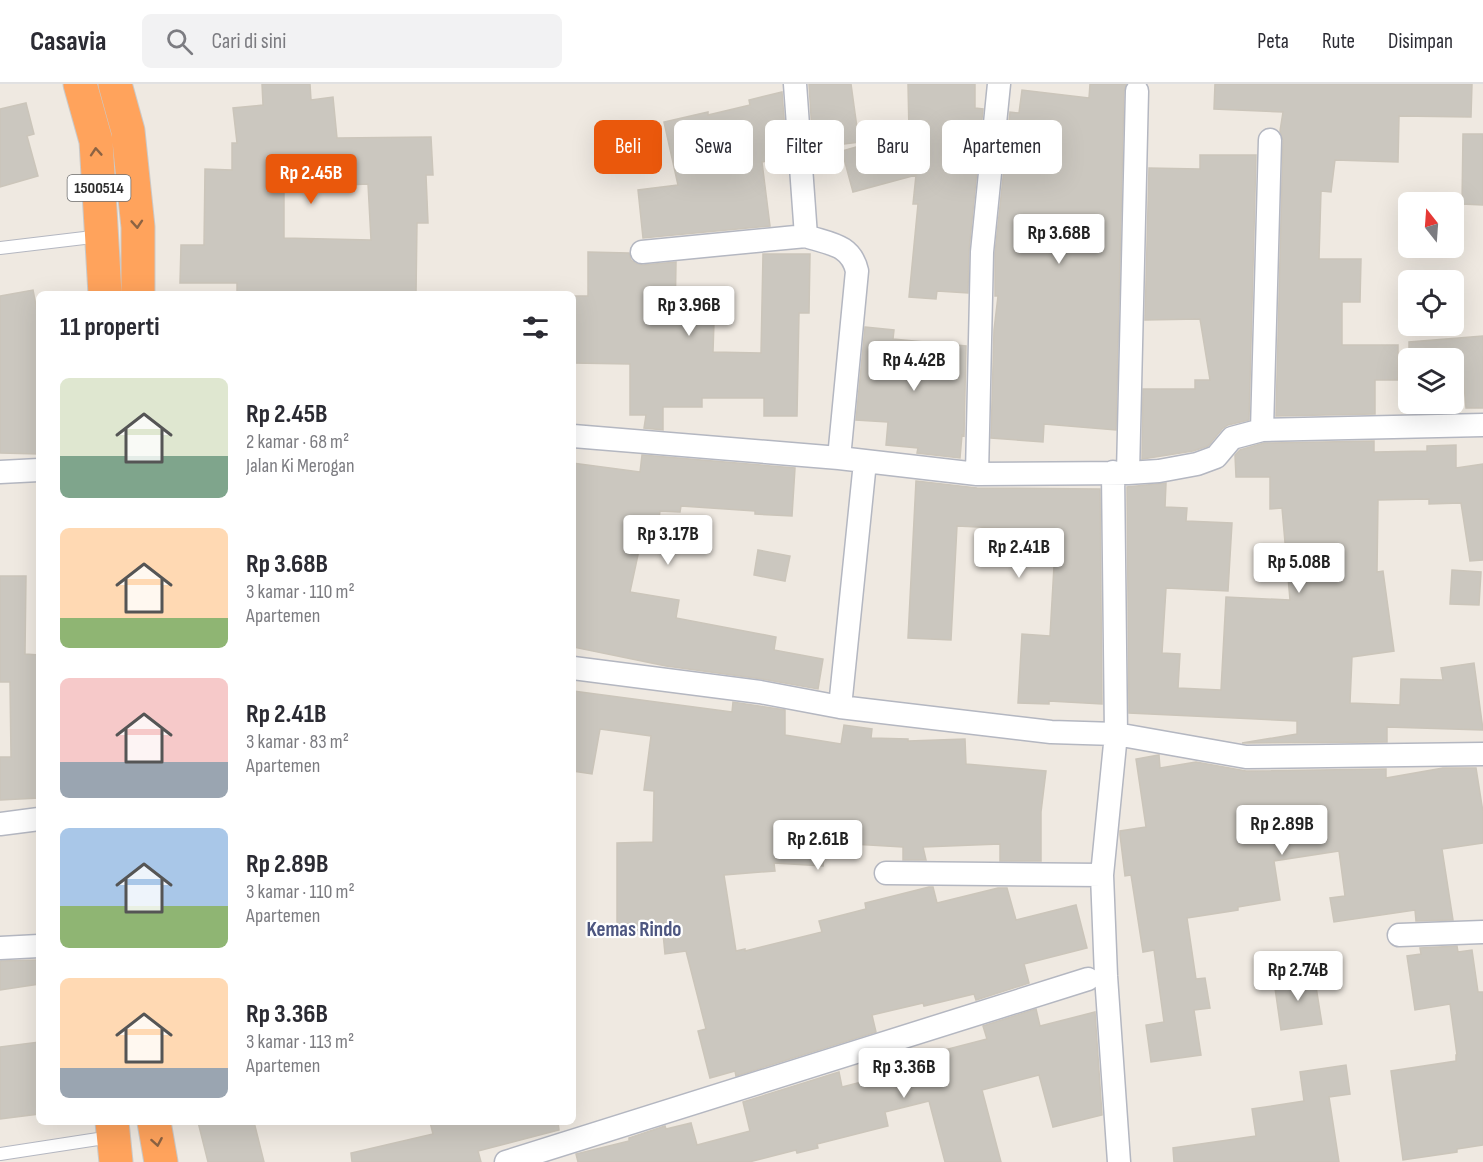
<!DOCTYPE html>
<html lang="id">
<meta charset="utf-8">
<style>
:root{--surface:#fff;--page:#f2f2f3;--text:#2b2b33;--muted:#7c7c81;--line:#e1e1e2;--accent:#ea580c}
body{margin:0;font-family:"Sofia Sans Condensed",sans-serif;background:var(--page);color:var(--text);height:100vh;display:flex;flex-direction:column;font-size:22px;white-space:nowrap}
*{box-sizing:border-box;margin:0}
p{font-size:20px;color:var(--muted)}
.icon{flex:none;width:33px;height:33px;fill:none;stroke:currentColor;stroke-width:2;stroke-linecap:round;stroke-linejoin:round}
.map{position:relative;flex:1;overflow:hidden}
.side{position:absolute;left:36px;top:207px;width:540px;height:834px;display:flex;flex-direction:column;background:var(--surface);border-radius:9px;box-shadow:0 6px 24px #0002}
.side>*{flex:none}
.hud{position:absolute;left:594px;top:36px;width:570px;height:54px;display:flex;gap:12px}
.needle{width:39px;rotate:343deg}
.fabs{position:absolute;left:1398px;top:108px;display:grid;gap:12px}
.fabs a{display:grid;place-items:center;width:66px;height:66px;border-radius:9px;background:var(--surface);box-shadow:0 6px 24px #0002;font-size:30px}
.price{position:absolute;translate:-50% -51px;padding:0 14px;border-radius:6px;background:#fff;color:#222;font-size:20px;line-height:39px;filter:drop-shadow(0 2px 3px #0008)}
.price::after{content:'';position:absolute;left:50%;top:36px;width:18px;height:14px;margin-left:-9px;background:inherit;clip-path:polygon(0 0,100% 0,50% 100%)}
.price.selected{background:var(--accent);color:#fff}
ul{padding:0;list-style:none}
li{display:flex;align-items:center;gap:18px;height:150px;padding:0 24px}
li span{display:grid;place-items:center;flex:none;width:168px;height:120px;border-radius:9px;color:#555}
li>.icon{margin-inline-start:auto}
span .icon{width:72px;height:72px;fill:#fffc;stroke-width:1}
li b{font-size:26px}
h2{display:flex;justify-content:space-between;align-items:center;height:72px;padding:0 24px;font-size:26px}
.tag{padding:0 21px;border-radius:9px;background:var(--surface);box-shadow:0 6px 24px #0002;font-size:21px;line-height:54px}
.tag.selected{background:var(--accent);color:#fff}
header{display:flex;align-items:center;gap:36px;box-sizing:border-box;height:84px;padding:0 30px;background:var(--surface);border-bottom:2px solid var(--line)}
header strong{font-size:28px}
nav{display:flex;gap:33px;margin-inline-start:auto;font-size:21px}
.search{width:420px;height:54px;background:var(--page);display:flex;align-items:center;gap:15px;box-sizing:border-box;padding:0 21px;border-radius:9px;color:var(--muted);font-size:22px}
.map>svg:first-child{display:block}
.building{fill:#cbc7bf;stroke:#cbc5ba;stroke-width:1.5;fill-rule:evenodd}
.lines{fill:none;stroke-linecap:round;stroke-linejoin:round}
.lane-casing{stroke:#b4b7c1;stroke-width:14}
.street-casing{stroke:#b4b7c1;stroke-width:25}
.highway-casing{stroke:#c9c9c9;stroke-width:35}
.lane{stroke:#fff;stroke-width:12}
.street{stroke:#fff;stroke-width:22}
.highway{stroke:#ffa35c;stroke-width:33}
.oneway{stroke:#8c6343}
.labels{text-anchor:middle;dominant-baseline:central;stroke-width:4.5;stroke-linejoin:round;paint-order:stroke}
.shield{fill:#fff;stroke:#6d6d6d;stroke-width:1.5}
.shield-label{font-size:16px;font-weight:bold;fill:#2e2e2e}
.quarter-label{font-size:21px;font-weight:bold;fill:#4d5680;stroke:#fff}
</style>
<header>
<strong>Casavia</strong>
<div class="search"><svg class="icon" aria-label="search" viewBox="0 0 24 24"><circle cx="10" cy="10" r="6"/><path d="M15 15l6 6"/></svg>Cari di sini</div>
<nav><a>Peta</a><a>Rute</a><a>Disimpan</a></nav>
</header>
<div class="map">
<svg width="1483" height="1078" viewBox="0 0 1483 1078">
<rect width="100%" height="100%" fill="#efe9e1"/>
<path class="building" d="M262,0H310L311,16L333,13L337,54L431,53L433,91H426L428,139H417L416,210H237V199H180L181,161H204L205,85L232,86V59H237L233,24L263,21ZM368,100L371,156L284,154V104Z
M809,0H851L859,58L813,64Z
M908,0H975V24L983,25L969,167L968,209L937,207L936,215L909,213L918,120H913L916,91L853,108L842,67L909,48Z
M1090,0H1126L1124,7L1116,346L1044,340L1043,358L991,354L994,246L998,212H995V169L1010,28L1019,29L1022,6L1089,14Z
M1215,0H1472L1471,33L1399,32L1398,78L1335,76L1331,108L1321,107L1319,175H1361L1360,218H1342V261H1398V296H1375V330L1276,332L1283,56L1280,47L1283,28L1214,25Z
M782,8L787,72L762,78L770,142L643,154L638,106L678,101L664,38L708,28V31L750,21L749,16Z
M26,19L34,50L27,52L38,92L0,103V25Z
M1463,50H1483V121L1462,120Z
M1200,71H1256L1249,336L1228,341L1222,345L1208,362L1193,367L1142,375L1143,305H1195V296H1210L1200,235L1145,236L1149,84L1200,85Z
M588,168L629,169L631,176L637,180L643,181L676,178L675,238H714L713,268L761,269L763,170H810L809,229H799L797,332H764V314H702V323H663V346L644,344L646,331H630V280L573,279V212H588Z
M33,206L39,237V370L0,369V212Z
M865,243L894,246L893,255L966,262L964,352L962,351L960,374L917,369L918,364L886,361L888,338L856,336Z
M1483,252V324H1466L1462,276L1409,274V258Z
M1374,357V368L1427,367V362L1456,361V384L1483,380V476L1470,477L1461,419L1429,420V415L1378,416L1377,488L1383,487L1394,567L1352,573L1350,619L1400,621L1401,595L1443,596L1441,584L1474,579L1483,646L1387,643V658L1247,659H1242L1297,650V637L1129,629L1127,403L1166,399L1165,423L1187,424L1186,437L1232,439L1228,507L1166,504L1162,569L1180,570L1178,604L1221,606L1226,513L1290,516L1282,424L1270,425V393H1236L1235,371L1240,366L1264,359Z
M642,371L795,384L792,432L755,430V427L681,422L680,428L660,427L655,468L639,466L630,508L679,516L676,534L776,553L774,566L823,575L818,605L762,595L666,582L573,563V379L640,388Z
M916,397L977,404L1100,405L1102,620L1049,617V620L1018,619L1022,550L1050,552L1056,447L957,442L951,556L908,554Z
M758,466L790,472L785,497L754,491Z
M1452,486L1481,488L1479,521L1450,520Z
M0,492H26L25,570L39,571V714L0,716V673H11L10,598H0Z
M573,607L732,628L733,618L785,626V651L841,660L844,641L872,645L871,654L908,655V657L965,655L966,680L1046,687L1041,728V777H1000V760L923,763L926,776H903V763L852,760V773H824L823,782L774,779L775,787L724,791L736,867L745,865V867L822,848L819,837L866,825L865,819L929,803H933L937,819L998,804H1007L1016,836L1076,821L1087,864L1024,880L1029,899L976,916L974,910L924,922L923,919L872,931L876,948L736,992L735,987L710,994L698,947L706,945L686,867L665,870L663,849L617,851V759L653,758L654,707L644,706L651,652L600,645L592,690L573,687Z
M1159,671L1160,684L1196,678L1246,687L1386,685V694L1443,684H1476L1483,728V759L1442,765L1453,836L1416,837L1415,826L1334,838L1330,814L1345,812L1339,767L1274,777L1280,816L1238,823V826L1187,834L1196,895L1205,894L1210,924L1194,926L1201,971L1151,978L1146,941L1164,938L1154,866L1143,868L1131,791L1125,792L1120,751V747L1146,743L1136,675Z
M1457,862L1458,868L1472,866L1478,908H1483V1061L1457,1065V1068L1403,1076L1391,987L1456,977V971H1457L1450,920L1415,926L1407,872L1421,870L1420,864Z
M39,876V900L0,906V877Z
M1314,890L1322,940L1281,946L1274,897Z
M1036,925L1040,942L1095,928L1102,1031L1053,1043L1039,991L982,1006L1001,1078H945L929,1017L885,1028L888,1042L817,1060L818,1064L797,1069L796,1066L749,1078H578L576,1070L629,1057V1054L665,1042L666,1045L691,1039L697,1061L750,1047L743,1018L839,988L842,1003L893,990L890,980L987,955L983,942Z
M39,958V1030L0,1035V963Z
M1346,981L1350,1010L1329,1013L1339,1078H1174L1173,1064L1256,1052L1252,1025L1304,1017L1300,988Z
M198,1038H254L264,1078H208Z
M430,1038H558L559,1046L478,1067L481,1078H352L351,1069L433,1050Z"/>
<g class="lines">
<g class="lane-casing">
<path id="lane" d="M0,164L101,152
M0,1070L111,1053"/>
</g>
<g class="street-casing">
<path id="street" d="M795,0L806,152C829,160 851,160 857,187L839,374
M642,168L806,152
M1262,346L1270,56
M573,352L839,374L977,390L1128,389L1159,387L1197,380L1216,373L1232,354L1262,346L1483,341
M0,388L39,386
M1128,389L1137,7
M977,390L982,168L999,0
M573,584L760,608L840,623L1051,648L1116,650L1246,673L1483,670
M840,623L865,378
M0,740L39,735
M886,789L1102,791L1106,892L1119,1078
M1102,791L1116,650L1113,388
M1399,851L1483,848
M0,864L39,862
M506,1078L1088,895"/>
</g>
<g class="highway-casing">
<path id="highway" d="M80,0L96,57L105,210
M115,0L128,47L138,143V210
M112,1038L116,1078
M154,1038L161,1078"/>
</g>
<use href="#lane" class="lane"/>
<use href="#street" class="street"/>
<use href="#highway" class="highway"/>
</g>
<defs><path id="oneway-chevron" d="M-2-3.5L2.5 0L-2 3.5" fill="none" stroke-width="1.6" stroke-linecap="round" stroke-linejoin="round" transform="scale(1.5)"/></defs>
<g class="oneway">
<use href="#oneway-chevron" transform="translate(96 68) rotate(-94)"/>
<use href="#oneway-chevron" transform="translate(137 140) rotate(86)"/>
<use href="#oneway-chevron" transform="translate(157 1058) rotate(80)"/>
</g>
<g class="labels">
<rect class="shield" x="67.5" y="91" width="63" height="26" rx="4.5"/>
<g class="shield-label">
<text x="99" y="104">1500514</text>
</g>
<g class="quarter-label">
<text x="634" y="845">Kemas Rindo</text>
</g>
</g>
</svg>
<div class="fabs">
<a><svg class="needle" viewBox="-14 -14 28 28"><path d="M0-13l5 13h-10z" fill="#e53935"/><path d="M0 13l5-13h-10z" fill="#7c7c81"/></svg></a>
<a><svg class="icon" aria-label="locate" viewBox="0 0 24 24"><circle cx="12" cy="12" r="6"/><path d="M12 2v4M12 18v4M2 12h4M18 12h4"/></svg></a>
<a><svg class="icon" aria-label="layers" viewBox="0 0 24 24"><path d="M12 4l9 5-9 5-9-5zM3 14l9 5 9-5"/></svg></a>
</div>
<b class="price selected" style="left:311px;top:121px">Rp 2.45B</b>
<b class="price" style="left:1059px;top:181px">Rp 3.68B</b>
<b class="price" style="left:689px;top:253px">Rp 3.96B</b>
<b class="price" style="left:914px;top:308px">Rp 4.42B</b>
<b class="price" style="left:668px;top:482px">Rp 3.17B</b>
<b class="price" style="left:1019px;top:495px">Rp 2.41B</b>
<b class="price" style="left:1299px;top:510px">Rp 5.08B</b>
<b class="price" style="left:1282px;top:772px">Rp 2.89B</b>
<b class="price" style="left:818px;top:787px">Rp 2.61B</b>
<b class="price" style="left:1298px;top:918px">Rp 2.74B</b>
<b class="price" style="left:904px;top:1015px">Rp 3.36B</b>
<div class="hud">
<a class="tag selected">Beli</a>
<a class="tag">Sewa</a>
<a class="tag">Filter</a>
<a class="tag">Baru</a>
<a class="tag">Apartemen</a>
</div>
<section class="side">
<h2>11 properti<svg class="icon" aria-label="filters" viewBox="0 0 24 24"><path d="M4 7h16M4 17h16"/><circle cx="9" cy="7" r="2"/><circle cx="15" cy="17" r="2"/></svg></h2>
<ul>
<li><span style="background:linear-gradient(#dfe7d0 65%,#7fa58c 0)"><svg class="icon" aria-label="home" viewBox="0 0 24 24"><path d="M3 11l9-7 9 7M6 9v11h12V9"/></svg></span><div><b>Rp 2.45B</b><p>2 kamar · 68 m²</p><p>Jalan Ki Merogan</p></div></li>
<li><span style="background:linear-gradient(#ffd9b3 75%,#8fb573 0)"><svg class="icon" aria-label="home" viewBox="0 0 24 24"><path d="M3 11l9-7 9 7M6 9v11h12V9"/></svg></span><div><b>Rp 3.68B</b><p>3 kamar · 110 m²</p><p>Apartemen</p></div></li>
<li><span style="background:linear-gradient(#f6c9c9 70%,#9aa5b1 0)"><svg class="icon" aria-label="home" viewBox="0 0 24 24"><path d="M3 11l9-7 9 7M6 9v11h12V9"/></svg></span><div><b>Rp 2.41B</b><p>3 kamar · 83 m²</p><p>Apartemen</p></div></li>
<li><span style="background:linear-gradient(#a9c7e8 65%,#8fb573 0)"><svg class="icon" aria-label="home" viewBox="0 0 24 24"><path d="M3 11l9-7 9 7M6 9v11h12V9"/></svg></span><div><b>Rp 2.89B</b><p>3 kamar · 110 m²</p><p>Apartemen</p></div></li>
<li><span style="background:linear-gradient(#ffd9b3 75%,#9aa5b1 0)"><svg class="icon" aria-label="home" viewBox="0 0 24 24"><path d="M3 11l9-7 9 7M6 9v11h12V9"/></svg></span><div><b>Rp 3.36B</b><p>3 kamar · 113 m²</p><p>Apartemen</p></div></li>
</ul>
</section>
</div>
